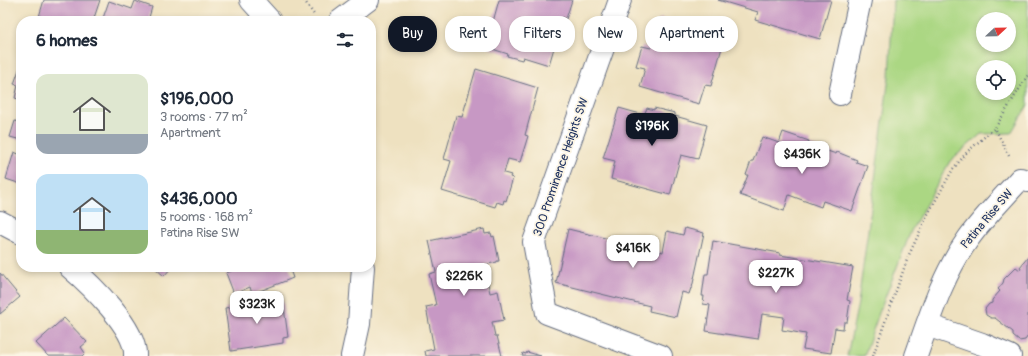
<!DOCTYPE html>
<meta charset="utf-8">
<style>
:root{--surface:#fff;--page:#f6f6f7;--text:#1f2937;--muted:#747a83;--accent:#111827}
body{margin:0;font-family:Pangolin,sans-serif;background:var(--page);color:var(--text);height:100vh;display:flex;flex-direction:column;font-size:15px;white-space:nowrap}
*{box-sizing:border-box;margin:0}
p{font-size:13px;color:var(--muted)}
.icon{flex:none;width:22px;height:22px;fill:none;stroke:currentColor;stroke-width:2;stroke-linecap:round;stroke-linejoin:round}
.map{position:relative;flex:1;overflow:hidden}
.side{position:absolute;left:16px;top:16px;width:360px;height:256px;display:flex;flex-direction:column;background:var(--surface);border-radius:16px;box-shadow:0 2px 6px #0003}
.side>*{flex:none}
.banner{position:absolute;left:388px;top:16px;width:380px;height:36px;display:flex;gap:8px}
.needle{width:26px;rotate:68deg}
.tools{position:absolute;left:976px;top:12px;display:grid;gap:8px}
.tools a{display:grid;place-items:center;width:40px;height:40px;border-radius:50%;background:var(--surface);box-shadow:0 2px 6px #0003;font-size:20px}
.price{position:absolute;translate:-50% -34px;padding:0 9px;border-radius:8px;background:#fff;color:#222;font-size:13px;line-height:26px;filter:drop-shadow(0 1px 2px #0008)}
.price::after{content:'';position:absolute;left:50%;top:24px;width:12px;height:9px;margin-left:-6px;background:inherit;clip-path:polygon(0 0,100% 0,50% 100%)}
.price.selected{background:var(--accent);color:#fff}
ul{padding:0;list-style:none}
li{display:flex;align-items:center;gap:12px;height:100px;padding:0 20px}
li span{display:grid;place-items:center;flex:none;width:112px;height:80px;border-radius:12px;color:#555}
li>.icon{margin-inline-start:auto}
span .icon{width:48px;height:48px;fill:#fffc;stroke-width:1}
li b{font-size:17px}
h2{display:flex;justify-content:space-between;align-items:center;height:48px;padding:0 20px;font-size:17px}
.chip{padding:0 14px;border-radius:16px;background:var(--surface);box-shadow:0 2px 6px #0003;font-size:14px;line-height:36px}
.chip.selected{background:var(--accent);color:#fff}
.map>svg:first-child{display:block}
.green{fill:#abd783;stroke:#638370;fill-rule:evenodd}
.building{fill:#c798c4}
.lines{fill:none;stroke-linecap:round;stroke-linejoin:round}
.minor-casing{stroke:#656d80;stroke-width:24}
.path{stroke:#656d80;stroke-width:2.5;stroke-dasharray:1 3;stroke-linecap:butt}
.minor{stroke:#fff;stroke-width:22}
.labels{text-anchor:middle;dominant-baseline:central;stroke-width:3.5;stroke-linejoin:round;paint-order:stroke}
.street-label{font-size:12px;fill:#1b2f5e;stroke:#fcf5e5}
</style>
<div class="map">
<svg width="1028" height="356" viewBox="0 0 1028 356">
<rect width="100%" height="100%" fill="#fcf5e5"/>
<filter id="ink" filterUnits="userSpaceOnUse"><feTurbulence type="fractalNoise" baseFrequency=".025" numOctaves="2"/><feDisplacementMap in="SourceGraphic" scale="8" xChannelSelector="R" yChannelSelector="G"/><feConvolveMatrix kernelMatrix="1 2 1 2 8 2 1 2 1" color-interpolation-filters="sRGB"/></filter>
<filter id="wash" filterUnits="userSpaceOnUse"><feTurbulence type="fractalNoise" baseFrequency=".012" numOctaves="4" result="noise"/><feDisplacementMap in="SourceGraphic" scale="16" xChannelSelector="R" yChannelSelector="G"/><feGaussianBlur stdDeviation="0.9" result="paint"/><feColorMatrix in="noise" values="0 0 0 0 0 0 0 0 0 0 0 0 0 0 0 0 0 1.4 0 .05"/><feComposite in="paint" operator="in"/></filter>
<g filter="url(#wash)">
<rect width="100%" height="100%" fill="#eee1c0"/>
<path class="green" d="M893,0H1028V105L1011,133L981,134L950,161L911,231L879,313L864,356H847L858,303L889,77ZM983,19H1009V45H983ZM983,67H1009V93H983Z"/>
<g id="blocks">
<path class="building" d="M44,0H100L93,21H41L38,20Z
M499,0H572L566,19L563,17L549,65L523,57L522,60L507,56L508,54L486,47Z
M718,0H831L820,39L755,20L758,12Z
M109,1L132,9L135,1L152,7L148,21H102Z
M660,18L725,37L711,86L705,85L699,104L640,87L645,68L636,66L642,46L651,48Z
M21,64V100L15,98L18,85L14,84Z
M476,69L538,88L525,135L528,136L520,162L508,159L504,173L511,175L510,177L513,178L506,201L504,200L503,204L497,202L495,207L442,191L451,161L444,159L456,116L462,117Z
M619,108L644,115L647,108L654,110V108L675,113V116L707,125L698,159L681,155L670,195L611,179L615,161L603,158Z
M21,118V140L10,137L15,121L19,122Z
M783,132L809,141L808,144L836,154L837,152L857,160L856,162L868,166L852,211L823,201L821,207L789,195L784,211L740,195L748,175H746L751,161H753L762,137L779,143Z
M14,152L21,155V184L6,179Z
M685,228L704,233L692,288H691L689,294L682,292L676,317L649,311L650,306L556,283L568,229L663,252L667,231L683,235Z
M484,229L485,234L491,233L492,237L494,236L499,261H497V262L484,265L490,293L498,291L504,320L492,322L495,336H497L502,356H426L425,351L434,349L426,307L436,305L429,274L436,272L429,241Z
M713,241L780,253V255L853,267L847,300L850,301L847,322H844L843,329L835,328L831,353L803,349L806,334L782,330L784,317L762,314L758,339L706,331L710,305L703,304L704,296H702L705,274H708Z
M1028,257V336L1025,340L1019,341L1013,336V332L995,318H991L986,315L985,309L989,304L992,303V300L1000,291L998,289L1003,283L1004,279L1016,267L1020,270L1021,268L1020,267Z
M154,267H172L164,276Z
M242,267H289L293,278L252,294L250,287L234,294L226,273Z
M0,273L20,297L0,314Z
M283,300L288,337L283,338V343L231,351L225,308Z
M64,318L87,342L81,347L85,353L82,356H48L36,343Z
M527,352L541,356H522L523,353L526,354Z"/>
</g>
</g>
<g filter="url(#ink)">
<use href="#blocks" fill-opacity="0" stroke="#656d80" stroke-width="1"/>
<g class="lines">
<g class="minor-casing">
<path id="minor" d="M251,0L270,21
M620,0L534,242L547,313L661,356
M340,21L368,0
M840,94L860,0
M0,222L21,233
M70,267C90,284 137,329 135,356
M927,325L982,344L1010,356
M352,356L359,324L363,267
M916,356C930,316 943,274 968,239C983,218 1003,198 1020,179L1028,181"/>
</g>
<path class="path" d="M304,0L315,16
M1009,156L995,128L1028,75
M873,356L908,257L928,214L953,169L968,151L995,128"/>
<use href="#minor" class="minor"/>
</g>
</g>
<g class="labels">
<g class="street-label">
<text transform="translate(561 167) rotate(-71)">300 Prominence Heights SW</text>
<text transform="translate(987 219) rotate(-50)">Patina Rise SW</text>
</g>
</g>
</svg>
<div class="tools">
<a><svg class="needle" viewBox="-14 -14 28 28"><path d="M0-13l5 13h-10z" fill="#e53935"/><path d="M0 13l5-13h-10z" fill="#747a83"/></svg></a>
<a><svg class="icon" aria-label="locate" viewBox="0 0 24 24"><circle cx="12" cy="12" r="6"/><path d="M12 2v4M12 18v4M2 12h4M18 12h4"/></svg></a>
</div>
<b class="price selected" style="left:652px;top:147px">$196K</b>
<b class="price" style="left:802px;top:175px">$436K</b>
<b class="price" style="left:633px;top:269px">$416K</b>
<b class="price" style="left:776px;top:294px">$227K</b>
<b class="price" style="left:464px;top:297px">$226K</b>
<b class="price" style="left:257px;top:325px">$323K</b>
<div class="banner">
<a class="chip selected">Buy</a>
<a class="chip">Rent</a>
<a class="chip">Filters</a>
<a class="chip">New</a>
<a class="chip">Apartment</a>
</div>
<section class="side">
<h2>6 homes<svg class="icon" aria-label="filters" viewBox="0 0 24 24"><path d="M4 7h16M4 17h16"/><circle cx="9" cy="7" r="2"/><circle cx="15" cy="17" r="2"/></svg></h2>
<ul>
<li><span style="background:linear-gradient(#dfe7d0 75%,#9aa5b1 0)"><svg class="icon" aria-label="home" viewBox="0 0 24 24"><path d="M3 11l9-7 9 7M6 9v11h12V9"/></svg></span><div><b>$196,000</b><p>3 rooms · 77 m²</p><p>Apartment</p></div></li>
<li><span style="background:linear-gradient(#bfe0f5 70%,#8fb573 0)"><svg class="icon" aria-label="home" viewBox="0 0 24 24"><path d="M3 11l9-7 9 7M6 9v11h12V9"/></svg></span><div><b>$436,000</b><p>5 rooms · 168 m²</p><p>Patina Rise SW</p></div></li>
</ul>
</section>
</div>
